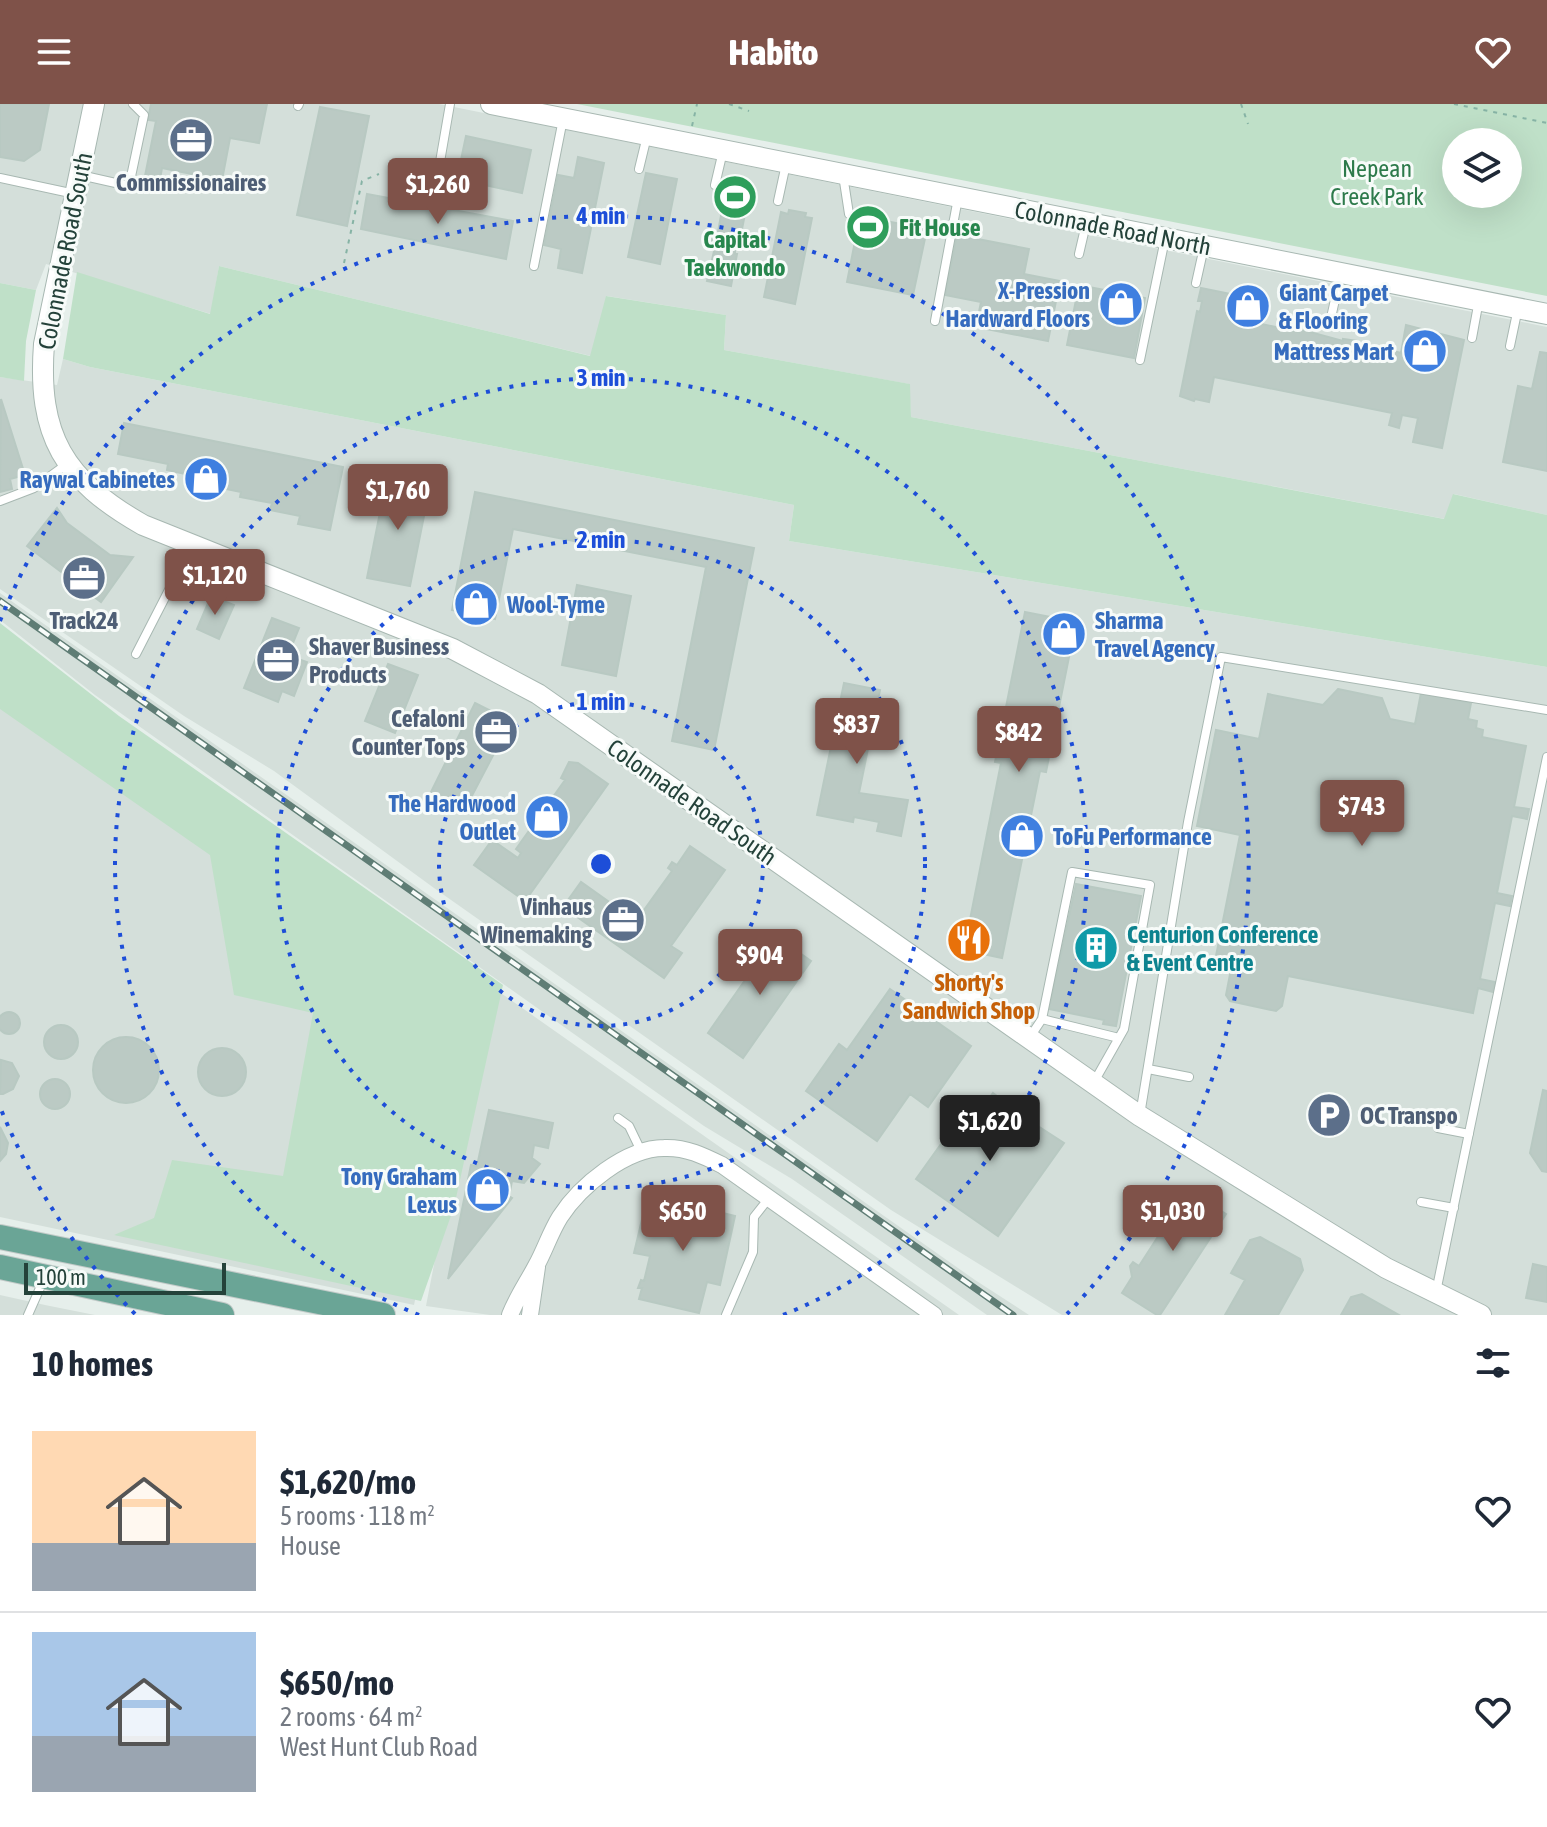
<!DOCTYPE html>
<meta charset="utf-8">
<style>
:root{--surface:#fff;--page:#f6f6f7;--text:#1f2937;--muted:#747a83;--line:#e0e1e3;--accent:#7f5249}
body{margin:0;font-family:"Asap Condensed",sans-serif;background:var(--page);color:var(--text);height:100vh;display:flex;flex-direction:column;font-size:30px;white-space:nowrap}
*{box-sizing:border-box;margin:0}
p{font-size:26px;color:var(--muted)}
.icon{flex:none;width:44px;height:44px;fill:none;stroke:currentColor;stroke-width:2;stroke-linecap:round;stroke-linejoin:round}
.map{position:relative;height:1211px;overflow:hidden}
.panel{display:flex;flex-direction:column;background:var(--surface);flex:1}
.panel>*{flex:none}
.controls{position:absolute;left:1442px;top:24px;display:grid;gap:16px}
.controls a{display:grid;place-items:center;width:80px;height:80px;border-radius:50%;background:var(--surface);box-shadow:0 8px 32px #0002;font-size:40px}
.scale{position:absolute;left:24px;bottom:20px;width:202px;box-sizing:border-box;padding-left:8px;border:4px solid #24423a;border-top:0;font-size:22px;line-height:28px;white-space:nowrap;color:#24423a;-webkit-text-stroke:6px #f7fbf9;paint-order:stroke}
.price{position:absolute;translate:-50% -68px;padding:0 18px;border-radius:8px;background:var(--accent);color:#fff;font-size:26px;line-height:52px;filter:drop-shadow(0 2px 4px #0008)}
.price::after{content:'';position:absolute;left:50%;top:48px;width:24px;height:18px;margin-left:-12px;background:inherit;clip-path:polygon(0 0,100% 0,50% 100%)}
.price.selected{background:#222;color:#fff}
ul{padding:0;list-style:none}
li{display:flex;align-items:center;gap:24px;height:200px;padding:0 32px}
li+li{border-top:2px solid var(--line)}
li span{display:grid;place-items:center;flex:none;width:224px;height:160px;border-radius:0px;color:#555}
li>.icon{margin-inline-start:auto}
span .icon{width:96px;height:96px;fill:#fffc;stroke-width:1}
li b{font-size:34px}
h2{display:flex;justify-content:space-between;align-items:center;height:96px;padding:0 32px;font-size:34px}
header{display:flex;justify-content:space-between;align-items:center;height:104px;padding:0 32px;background:var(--accent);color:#fff;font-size:36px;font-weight:800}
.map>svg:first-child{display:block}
.built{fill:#d4dfda}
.green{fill:#bfe0c8;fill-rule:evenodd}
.building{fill:#bbcac4;stroke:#b8c9c2;stroke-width:2}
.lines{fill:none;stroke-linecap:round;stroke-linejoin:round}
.service-casing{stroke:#a8b8b2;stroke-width:10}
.minor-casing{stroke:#a8b8b2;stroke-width:18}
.tertiary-casing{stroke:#a8b8b2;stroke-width:22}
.primary-casing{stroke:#c2cac8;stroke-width:26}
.path{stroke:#86b3a5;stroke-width:2;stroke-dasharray:4 6;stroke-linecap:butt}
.service{stroke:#fff;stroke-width:8}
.minor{stroke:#fff;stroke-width:16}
.tertiary{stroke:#fff;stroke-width:20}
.primary{stroke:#6aa596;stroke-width:24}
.rail-casing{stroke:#5f7d75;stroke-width:7}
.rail{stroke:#f7fbf9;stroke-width:4;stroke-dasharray:12;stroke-linecap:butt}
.ring{fill:none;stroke:#1d4ed8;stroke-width:4;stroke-dasharray:4 8}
.labels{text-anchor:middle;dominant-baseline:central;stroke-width:6;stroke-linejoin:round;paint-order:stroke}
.park-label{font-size:24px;fill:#2d7a4b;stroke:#f7fbf9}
.service-label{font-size:24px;font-weight:bold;fill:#4e5e75;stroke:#f7fbf9}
.leisure-label{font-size:24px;font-weight:bold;fill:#27864d;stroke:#f7fbf9;text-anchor:start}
.street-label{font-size:24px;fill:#24423a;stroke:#f7fbf9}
.shop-label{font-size:24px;font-weight:bold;fill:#366cbe;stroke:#f7fbf9;text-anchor:end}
.culture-label{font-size:24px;font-weight:bold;fill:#0d838f;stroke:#f7fbf9;text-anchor:start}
.food-label{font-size:24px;font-weight:bold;fill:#c56008;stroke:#f7fbf9}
.centre{fill:#1d4ed8;stroke:#f7fbf9;stroke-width:4}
.ring-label{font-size:24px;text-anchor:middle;font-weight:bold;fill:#1d4ed8;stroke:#f7fbf9;stroke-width:6;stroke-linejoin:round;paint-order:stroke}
</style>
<header><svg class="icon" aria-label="menu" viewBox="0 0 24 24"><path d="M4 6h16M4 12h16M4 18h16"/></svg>Habito<svg class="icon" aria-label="heart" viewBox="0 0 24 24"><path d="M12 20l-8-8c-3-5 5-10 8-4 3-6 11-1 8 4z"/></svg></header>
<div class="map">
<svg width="1547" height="1211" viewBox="0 0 1547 1211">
<rect width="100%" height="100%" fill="#e6efeb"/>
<path class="built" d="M0,0H439L1547,223V411L1454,390L1445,415L911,313L909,280L724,246L726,211L607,192L591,252L219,162L211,210L46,160L36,186L0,179Z
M63,255L90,263L794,401L789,437L1547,563V1211H1062L891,1106L434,784L274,667L184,612L0,485V273L57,281Z
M0,489L975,1176L1029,1211H987L792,1075L704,1022L95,591L0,516Z
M0,598L480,879L414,1201L0,1113Z
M488,880L959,1211H490L426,1202Z
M0,1191L45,1201L95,1211H0Z"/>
<path class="green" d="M577,0H1547V192ZM1456,38H1508V90H1456Z
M219,162L590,252L606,192L726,211L724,246L910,280L911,313L1444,415L1453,390L1547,411V563L789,437L794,401L90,263L63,255L77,168L210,210Z
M0,179L36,186L26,237L24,277L0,273Z
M0,519L119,612L503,881L454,1103L421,1197L114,1131L154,1114L172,1056L283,1072L313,909L234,891L210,751L0,605Z"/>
<path class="building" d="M0,0H49L40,46L24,57L0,53Z
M151,0H267L259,39L230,34L222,76L162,64L160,75L145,72L156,17L148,16Z
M320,3L369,12L347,122L297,111Z
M466,32L531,46L522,89L457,75Z
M578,53L604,59L582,169L558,164L561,145L544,141L558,71L574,74Z
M646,69L677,75L660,160L628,153Z
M726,85L749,90L740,135H737L735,145V150H737L731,182L707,177L715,143L711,142L713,132L717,133Z
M367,90L513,117L506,155L361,125Z
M789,106L806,109L805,113L812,114L795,200L764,193L781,108L788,110Z
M860,112L927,125L913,191L847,178Z
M957,131L1029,145L1024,170L1060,177L1048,237L976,223L981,198L945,191Z
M1079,181L1145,194L1134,254L1067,241Z
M1201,184L1260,196L1252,218L1299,228V225L1343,237V235L1358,237L1357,240L1387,243L1386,245L1401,249L1406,221L1464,236L1442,344L1413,338L1418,314L1402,311L1399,324L1389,321L1392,309L1214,273L1209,298L1195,295L1194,297L1180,292L1197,207L1200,208L1202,197H1198Z
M1540,248L1547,249V367L1503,358L1518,282L1532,285Z
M1,295L25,371L10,375L12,385L0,388Z
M124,319L343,363L330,426L298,420L300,412L270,406L272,399L240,393L241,388L197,379L199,373L167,366L168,360L118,350Z
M387,373L430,382L410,482L367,474Z
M475,388L754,444L714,646L672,637L706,463L513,425L495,515L452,506Z
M57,404L67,419L110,451L133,453L101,498L27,442Z
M577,481L631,492L616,572L562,561Z
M211,492L234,501L219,535L197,525Z
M1025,508L1076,518L1046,668L1040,667L1002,854L964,846L1001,659L995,658Z
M272,514L299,524L291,544L298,547L295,554L307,558L294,592L282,587L278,598L244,584Z
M388,560L418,571L395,629L365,617Z
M844,579L880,586L859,689L908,696L901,732L877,727L879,718L854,713L853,718L817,711Z
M1338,585L1382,594L1390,615L1415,620L1421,589L1471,599L1468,615L1477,617L1476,624L1483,626L1482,633L1526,642L1514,703L1529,705L1527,715L1512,712L1497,789L1512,792L1510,802L1495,799L1480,875L1495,878L1493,888L1478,884L1473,909L1288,872L1282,902L1276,907L1230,897L1226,891L1232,860L1215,857L1240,731L1197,722L1216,626L1259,635L1268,590L1323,601Z
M475,599L511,617L464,707L430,690Z
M569,658L578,659L608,680L525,797L474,761L492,736L518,754L521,749L516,745L565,676L561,674Z
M690,742L725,766L671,842L682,849L664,874L563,803L581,778L636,817L672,767L668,764L672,758L677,761Z
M1076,780L1141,792L1116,922L1103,920L1104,916L1049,905Z
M776,832L811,857L743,954L708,929Z
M890,885L971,942L928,1003L910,990L877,1037L806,987L839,940L847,946Z
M-2 919a11 11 0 1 1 22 0a11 11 0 1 1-22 0Z
M44 938a17 17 0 1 1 34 0a17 17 0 1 1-34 0Z
M93 966a33 33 0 1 1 66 0a33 33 0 1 1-66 0Z
M198 968a24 24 0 1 1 48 0a24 24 0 1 1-48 0Z
M1,956L12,959L19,972L13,985L3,990H0Z
M40 990a15 15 0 1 1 30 0a15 15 0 1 1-30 0Z
M1543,986L1547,987V1068L1542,1067L1530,1049Z
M993,989L1001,995L999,997L1064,1039L998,1132L916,1075L974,994L984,1001Z
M489,1006L553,1019L548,1044L534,1041L532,1054L540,1060L524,1079L512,1077L509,1092L512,1094L448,1175L471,1061L477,1062Z
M0,1023L8,1039L6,1050L0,1057Z
M1188,1086L1226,1110L1160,1211H1157L1122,1189L1132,1173L1130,1162L1133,1158L1139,1162Z
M658,1093L735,1112L720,1181L707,1178L699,1209L639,1195L642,1184H638L641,1176L644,1177L650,1152L634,1149L644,1107L654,1110Z
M1260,1133L1300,1155L1303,1166L1278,1211H1225L1245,1176L1231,1169L1250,1136Z
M1533,1160L1547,1163V1198L1526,1194Z
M1362,1190L1399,1211H1341L1351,1193Z"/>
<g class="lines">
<g class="service-casing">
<path id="service" d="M298,2L299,0
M639,65L647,32
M80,71L129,82L144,11L133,0
M843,71L849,110
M0,74L75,90
M436,81L450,0
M715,81L723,47
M778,97L786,60
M1079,150L1086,120
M534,162L563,15
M1196,179L1204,143
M935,217L958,94
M1330,218L1341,169
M1472,234L1479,196
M1510,242L1518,204
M1140,256L1165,135
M0,397L34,384L67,360
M136,550L192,441
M1042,915L1119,934
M1030,933L1042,915L1072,768L1150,781L1124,925L1094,978
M1148,965L1189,973
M1140,1011L1188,718L1221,553L1547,606
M618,1014L629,1022L641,1047
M1438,1024L1469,1030
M1421,1098L1454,1104
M1436,1188L1547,653
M28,1211L44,1175
M726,1211L753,1148L754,1113L769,1094"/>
</g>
<g class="minor-casing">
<path id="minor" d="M510,1211C517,1193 527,1179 536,1162C545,1146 550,1129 560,1113C580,1082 626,1044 664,1044C686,1043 704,1052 722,1061L934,1211
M530,1211L537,1163"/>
</g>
<g class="tertiary-casing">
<path id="tertiary" d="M94,0L44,240C37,332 64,376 143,421L453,545L538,590L1140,1012L1386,1164L1481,1211
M491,0L1547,210"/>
</g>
<g class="primary-casing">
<path id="primary" d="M0,1133L383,1211
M0,1163L222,1211"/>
</g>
<path class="path" d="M729,0L749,7
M1241,0L1248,20
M1454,0L1547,19
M692,22L697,0
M344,159L362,77L379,70"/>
<use href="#service" class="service"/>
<use href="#minor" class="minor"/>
<use href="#tertiary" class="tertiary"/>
<use href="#primary" class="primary"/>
<g class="rail-casing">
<path id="rail" d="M0,497L1013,1211"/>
</g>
<use href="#rail" class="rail"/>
</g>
<g class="ring">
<circle cx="601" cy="760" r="162"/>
<circle cx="601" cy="760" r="324"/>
<path d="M419 1211A486 486 0 1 1 783 1211"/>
<path d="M135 1210A648 648 0 0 1 0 1003M0 517A648 648 0 1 1 1067 1210"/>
</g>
<defs>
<g id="office-disc" transform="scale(2.3)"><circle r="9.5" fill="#5c6f8a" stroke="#f7fbf9"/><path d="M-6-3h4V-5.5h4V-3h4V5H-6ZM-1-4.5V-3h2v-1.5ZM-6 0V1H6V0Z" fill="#fff"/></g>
<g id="stadium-disc" transform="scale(2.3)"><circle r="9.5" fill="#2e9e5b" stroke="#f7fbf9"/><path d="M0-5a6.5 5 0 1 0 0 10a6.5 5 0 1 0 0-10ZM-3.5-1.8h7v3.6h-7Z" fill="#fff"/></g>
<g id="shop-disc" transform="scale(2.3)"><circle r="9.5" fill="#3f7fe0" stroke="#f7fbf9"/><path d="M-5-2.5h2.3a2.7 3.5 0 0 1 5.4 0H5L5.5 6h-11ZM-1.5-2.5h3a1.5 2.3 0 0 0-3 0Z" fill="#fff"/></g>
<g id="restaurant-disc" transform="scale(2.3)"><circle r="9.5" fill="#e8710a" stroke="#f7fbf9"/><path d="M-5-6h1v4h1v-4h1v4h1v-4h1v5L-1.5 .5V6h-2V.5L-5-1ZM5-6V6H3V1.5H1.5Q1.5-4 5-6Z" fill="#fff"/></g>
<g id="building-disc" transform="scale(2.3)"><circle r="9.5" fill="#0f9aa8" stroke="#f7fbf9"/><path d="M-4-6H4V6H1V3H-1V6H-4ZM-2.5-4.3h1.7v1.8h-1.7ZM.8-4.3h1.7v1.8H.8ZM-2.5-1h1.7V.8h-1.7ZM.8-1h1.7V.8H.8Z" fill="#fff"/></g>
<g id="parking-disc" transform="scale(2.3)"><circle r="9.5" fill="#5c6f8a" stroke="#f7fbf9"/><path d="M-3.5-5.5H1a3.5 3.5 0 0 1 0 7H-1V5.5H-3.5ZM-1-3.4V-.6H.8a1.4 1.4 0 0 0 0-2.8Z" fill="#fff"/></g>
</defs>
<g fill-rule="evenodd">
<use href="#office-disc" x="191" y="36"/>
<use href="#stadium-disc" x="735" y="93"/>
<use href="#stadium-disc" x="868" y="123"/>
<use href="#shop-disc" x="1121" y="200"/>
<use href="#shop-disc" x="1248" y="202"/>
<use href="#shop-disc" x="1425" y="247"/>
<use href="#shop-disc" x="206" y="375"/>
<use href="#office-disc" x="84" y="474"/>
<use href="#shop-disc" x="476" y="500"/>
<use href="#shop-disc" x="1064" y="530"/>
<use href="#office-disc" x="278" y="556"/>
<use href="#office-disc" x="496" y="628"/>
<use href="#shop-disc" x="547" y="713"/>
<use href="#shop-disc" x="1022" y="732"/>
<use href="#office-disc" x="623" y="816"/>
<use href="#restaurant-disc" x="969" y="836"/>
<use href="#building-disc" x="1096" y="844"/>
<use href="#parking-disc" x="1329" y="1011"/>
<use href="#shop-disc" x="488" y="1086"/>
</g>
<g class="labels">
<g class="park-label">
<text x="1377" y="64">Nepean<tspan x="1377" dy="28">Creek Park</tspan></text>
</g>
<g class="service-label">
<text x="191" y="78">Commissionaires</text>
<text x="84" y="516">Track24</text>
<text x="309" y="542" text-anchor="start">Shaver Business<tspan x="309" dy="28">Products</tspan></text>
<text x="465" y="614" text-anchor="end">Cefaloni<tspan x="465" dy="28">Counter Tops</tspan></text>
<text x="592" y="802" text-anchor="end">Vinhaus<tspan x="592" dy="28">Winemaking</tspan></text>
<text x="1360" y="1011" text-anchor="start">OC Transpo</text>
</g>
<g class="leisure-label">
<text x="899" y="123">Fit House</text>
<text x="735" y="135" text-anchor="middle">Capital<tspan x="735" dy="28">Taekwondo</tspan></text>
</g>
<g class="street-label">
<text transform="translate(1113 124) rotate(11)">Colonnade Road North</text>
<text transform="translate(65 147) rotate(-79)">Colonnade Road South</text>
<text transform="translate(692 698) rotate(35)">Colonnade Road South</text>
</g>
<g class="shop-label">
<text x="1090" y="186">X-Pression<tspan x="1090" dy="28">Hardward Floors</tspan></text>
<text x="1279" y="188" text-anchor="start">Giant Carpet<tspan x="1279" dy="28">&amp; Flooring</tspan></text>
<text x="1394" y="247">Mattress Mart</text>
<text x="175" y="375">Raywal Cabinetes</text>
<text x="507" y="500" text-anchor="start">Wool-Tyme</text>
<text x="1095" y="516" text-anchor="start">Sharma<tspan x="1095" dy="28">Travel Agency</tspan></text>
<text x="516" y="699">The Hardwood<tspan x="516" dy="28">Outlet</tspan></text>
<text x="1053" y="732" text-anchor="start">ToFu Performance</text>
<text x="457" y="1072">Tony Graham<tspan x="457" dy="28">Lexus</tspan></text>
</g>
<g class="culture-label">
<text x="1127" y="830">Centurion Conference<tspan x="1127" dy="28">&amp; Event Centre</tspan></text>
</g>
<g class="food-label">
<text x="969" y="878">Shorty's<tspan x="969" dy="28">Sandwich Shop</tspan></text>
</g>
</g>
<circle cx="601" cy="760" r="12" class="centre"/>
<g class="ring-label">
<text x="601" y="120">4 min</text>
<text x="601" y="282">3 min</text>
<text x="601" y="444">2 min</text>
<text x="601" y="606">1 min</text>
</g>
</svg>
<div class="controls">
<a><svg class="icon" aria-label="layers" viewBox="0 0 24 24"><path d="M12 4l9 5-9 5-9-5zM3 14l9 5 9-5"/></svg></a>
</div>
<div class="scale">100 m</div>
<b class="price" style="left:438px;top:122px">$1,260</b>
<b class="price" style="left:398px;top:428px">$1,760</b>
<b class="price" style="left:215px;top:513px">$1,120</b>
<b class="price" style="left:857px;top:662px">$837</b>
<b class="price" style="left:1019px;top:670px">$842</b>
<b class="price" style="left:1362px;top:744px">$743</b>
<b class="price" style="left:760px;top:893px">$904</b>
<b class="price selected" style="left:990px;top:1059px">$1,620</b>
<b class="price" style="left:683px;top:1149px">$650</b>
<b class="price" style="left:1173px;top:1149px">$1,030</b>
</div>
<section class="panel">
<h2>10 homes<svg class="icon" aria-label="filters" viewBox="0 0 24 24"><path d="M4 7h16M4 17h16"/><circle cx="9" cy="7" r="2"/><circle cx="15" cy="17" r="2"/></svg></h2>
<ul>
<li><span style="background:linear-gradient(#ffd9b3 70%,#9aa5b1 0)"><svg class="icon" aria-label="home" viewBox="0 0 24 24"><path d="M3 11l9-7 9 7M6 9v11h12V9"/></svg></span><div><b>$1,620/mo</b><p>5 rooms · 118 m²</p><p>House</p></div><svg class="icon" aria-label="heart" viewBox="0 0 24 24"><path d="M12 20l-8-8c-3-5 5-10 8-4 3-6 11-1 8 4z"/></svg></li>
<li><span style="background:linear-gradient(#a9c7e8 65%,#9aa5b1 0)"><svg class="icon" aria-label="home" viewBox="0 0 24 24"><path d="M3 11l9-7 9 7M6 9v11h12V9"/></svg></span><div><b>$650/mo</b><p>2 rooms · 64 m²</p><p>West Hunt Club Road</p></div><svg class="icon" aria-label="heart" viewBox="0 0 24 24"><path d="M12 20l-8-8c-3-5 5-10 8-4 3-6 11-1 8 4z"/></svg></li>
</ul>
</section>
